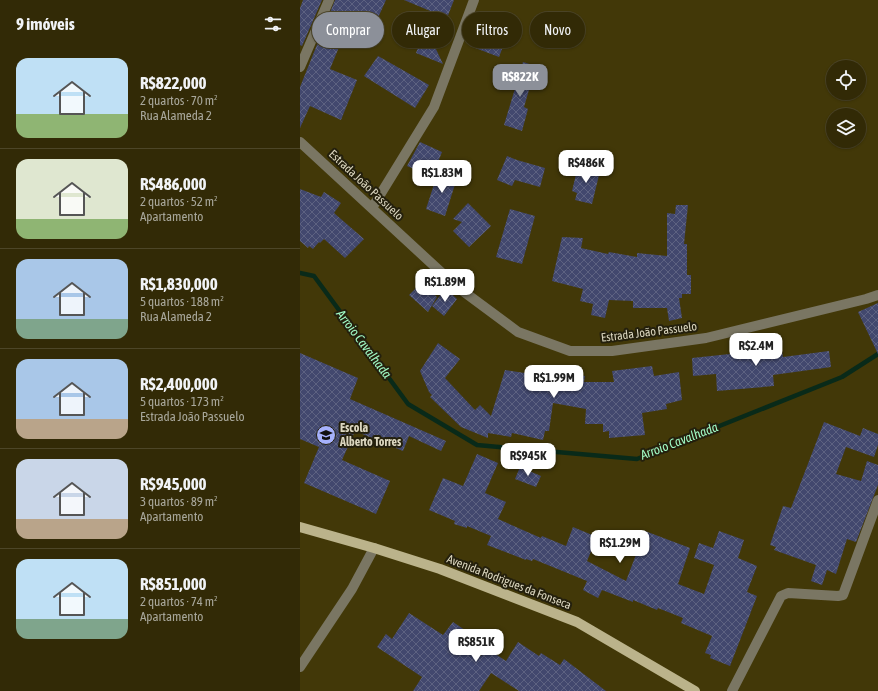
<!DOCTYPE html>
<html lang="pt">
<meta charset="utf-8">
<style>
:root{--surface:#322a06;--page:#3d3614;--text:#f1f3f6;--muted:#a8a79b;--line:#4d4628;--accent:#8c9099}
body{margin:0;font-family:"Asap Condensed",sans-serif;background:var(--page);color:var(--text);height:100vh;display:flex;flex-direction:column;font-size:15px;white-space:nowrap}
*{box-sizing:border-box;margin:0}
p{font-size:13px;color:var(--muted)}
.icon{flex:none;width:22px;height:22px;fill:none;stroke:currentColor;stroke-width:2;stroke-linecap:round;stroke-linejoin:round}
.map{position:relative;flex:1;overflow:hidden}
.panel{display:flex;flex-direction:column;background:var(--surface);width:300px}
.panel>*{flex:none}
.top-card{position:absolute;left:12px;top:12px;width:380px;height:36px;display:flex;gap:8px}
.controls{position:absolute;left:526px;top:60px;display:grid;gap:8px}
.controls a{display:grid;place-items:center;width:40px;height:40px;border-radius:50%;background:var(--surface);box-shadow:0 1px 3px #0004,0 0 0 1px var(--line);font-size:20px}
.price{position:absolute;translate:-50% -34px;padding:0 9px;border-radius:8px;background:#fff;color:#222;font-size:13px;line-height:26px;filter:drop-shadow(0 1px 2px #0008)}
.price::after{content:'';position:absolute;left:50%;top:24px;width:12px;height:9px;margin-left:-6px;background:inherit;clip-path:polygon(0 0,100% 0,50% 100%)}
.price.selected{background:var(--accent);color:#fff}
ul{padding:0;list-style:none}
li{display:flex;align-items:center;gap:12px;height:100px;padding:0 16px}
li+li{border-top:1px solid var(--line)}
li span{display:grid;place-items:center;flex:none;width:112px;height:80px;border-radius:12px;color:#555}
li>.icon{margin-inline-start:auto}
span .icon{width:48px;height:48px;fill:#fffc;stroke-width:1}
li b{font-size:17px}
h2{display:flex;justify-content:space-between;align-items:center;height:48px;padding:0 16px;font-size:17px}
.pill{padding:0 14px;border-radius:18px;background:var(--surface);box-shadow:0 1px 3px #0004,0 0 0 1px var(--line);font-size:14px;line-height:36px}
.pill.selected{background:var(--accent);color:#fff}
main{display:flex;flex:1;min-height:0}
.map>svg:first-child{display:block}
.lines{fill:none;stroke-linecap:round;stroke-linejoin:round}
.stream{stroke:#092a19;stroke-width:4.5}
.building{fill:url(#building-cross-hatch)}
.minor{stroke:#7a7663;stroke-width:10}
.major{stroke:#bbb38b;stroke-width:10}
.labels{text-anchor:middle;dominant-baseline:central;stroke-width:4;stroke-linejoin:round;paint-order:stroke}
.street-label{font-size:12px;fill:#dbd6bf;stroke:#24200d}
.poi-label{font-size:12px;font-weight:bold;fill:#dbd6bf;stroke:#24200d;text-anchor:start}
.water-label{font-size:13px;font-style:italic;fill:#a1fac5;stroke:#24200d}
</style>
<main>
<section class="panel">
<h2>9 imóveis<svg class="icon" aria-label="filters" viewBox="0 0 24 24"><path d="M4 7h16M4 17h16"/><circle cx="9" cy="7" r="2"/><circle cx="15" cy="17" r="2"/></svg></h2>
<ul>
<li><span style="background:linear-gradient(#bfe0f5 70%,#8fb573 0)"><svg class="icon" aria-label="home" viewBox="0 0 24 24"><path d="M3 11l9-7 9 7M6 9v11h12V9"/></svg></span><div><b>R$822,000</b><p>2 quartos · 70 m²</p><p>Rua Alameda 2</p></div></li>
<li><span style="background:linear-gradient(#dfe7d0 75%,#8fb573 0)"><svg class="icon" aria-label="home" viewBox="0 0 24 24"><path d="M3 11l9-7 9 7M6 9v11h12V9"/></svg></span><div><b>R$486,000</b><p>2 quartos · 52 m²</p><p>Apartamento</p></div></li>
<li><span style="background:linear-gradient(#a9c7e8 75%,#7fa58c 0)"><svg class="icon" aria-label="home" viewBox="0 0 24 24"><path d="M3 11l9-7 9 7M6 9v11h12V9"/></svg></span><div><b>R$1,830,000</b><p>5 quartos · 188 m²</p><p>Rua Alameda 2</p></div></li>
<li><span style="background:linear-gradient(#a9c7e8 75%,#b9a48a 0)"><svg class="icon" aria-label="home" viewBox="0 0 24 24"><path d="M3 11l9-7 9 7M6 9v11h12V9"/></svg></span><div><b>R$2,400,000</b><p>5 quartos · 173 m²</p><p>Estrada João Passuelo</p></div></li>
<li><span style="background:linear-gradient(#c9d6e8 75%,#b9a48a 0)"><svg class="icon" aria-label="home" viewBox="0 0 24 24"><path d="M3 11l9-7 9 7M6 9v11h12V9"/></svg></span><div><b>R$945,000</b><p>3 quartos · 89 m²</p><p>Apartamento</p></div></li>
<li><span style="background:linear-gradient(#bfe0f5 75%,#7fa58c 0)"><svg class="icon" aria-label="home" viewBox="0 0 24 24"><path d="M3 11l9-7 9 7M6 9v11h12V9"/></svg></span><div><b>R$851,000</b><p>2 quartos · 74 m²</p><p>Apartamento</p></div></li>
</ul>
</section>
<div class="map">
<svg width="578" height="691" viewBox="0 0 578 691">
<defs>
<pattern id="building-cross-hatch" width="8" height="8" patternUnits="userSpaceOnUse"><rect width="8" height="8" fill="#42486e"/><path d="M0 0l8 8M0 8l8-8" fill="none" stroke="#5d6281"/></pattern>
</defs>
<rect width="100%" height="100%" fill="#423808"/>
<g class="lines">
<path class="stream" d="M0,273L14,276L108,404L177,445L337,459L542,377L578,354"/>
</g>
<path class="building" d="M3,0H22L2,46L0,45V8Z
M35,0H86L73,29L55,21L53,27L50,26L43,41L42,40L30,69L57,80L41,120L10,106L0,128V87Z
M104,0H154L147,18Z
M176,29L196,37L194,40L204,44L199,57L170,46Z
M121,40L135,47L143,64L116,53Z
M78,56L129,85L115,108L64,76Z
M223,62L236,66L224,107L228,109L222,131L204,125Z
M120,142L142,152L132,177L107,166Z
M207,156L217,160L245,168L240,187L215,180L212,186L197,180Z
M278,166L300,171L292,204L275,200L277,193L272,191Z
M138,172L157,178L145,216L126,209Z
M0,189L21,197L24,192L41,203L34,213L64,239L45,258L24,239L20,243L19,242L13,249L9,246L8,248L0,241Z
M168,203L191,226L169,247L153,231L162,222L153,219Z
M376,205H388L384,244H387V275H391V294H382V298H379L382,318L369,321L367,308H333V301L309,300L305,318L291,315L293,304L280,301L283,289L252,281L262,237L283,238L281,248L308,254L309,252L337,257V253L367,256V213L375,214Z
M210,209L235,216L222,264L196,257Z
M120,284L126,289L127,288L137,297L128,312L109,295Z
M147,289L157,299L144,316L132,306L141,294L142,295Z
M578,303V354L558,312Z
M138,343L160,359L145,378L175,410L180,405L191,416L205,370L245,376L246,369L285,376L284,382H314L312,371L352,366L354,376L379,372L382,400L366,404L367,409L342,413L345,435L309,438V431L303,432V424H285L286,409L253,403L249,431H245L243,440L212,433L211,437L188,433V438L161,427L130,397L132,395L129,392L120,371Z
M481,345L483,357L529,351L531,367L473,375L474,386L417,391L416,374L393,376L392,358L458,351L457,348Z
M0,353L58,378L50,399L146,441L141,451L109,436L103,451L55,431L42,460L90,481L76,514L4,483L19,447L0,439Z
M524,422L560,436L563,428L578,434V445L574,457L546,447L536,474L561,481L567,461L578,465V485L556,542L547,539L536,574L527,570L522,585L511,581L516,565L474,550L476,547L470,545L483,506L491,508Z
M177,454L198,463L185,493L206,502L198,519L241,538L242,536L266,546L273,527L297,537L287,561L326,581L345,531L390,548L378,584L404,594L414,565L394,558L399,543L413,548L419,531L444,540L438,558L457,566L447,592L457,596L430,666L410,658L411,655L405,653L412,636L381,623L383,618L358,608L357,610L333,600V602L302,590L298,598L283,590L287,581L233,559L232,561L226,559V560L187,545L191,536L167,526V528L154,524L155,521L129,510L143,478L163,486Z
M220,467L241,476L236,487L215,479Z
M109,613L143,635L153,622L168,632L161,642L181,656L186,648L206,661L218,642L239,656L241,653L260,665L264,659L306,691H219L191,673L179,691H113L122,677L77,647L86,634L92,639Z"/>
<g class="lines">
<path class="minor" d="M0,67L29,0
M0,142L156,286L218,332L270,351H312L406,338L566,299L578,295
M72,208L134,107L174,0
M0,667L52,589L74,548
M432,691L481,596L488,593L538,596L543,595L578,500"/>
<path class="major" d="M0,527L74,548L140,569L277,622L395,691"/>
</g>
<defs>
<g id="school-disc" transform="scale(1)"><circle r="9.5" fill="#a6b1fc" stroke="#24200d"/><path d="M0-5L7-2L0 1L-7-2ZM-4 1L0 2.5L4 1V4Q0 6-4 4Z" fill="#111"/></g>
</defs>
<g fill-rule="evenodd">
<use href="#school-disc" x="26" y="435"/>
</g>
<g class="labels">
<g class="street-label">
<text transform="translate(66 185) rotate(43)">Estrada João Passuelo</text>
<text transform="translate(349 332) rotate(-7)">Estrada João Passuelo</text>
<text transform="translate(209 582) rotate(21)">Avenida Rodrigues da Fonseca</text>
</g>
<g class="poi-label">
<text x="40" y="428">Escola<tspan x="40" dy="14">Alberto Torres</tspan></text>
</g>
<g class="water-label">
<text transform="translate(64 344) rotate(53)">Arroio Cavalhada</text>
<text transform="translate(379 441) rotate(-21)">Arroio Cavalhada</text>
</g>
</g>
</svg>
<div class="controls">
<a><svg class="icon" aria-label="locate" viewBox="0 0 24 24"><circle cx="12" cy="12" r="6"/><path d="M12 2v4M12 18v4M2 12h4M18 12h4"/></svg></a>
<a><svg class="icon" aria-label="layers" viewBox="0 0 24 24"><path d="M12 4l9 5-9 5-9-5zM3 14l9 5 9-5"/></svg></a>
</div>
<b class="price selected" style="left:220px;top:98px">R$822K</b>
<b class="price" style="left:286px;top:184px">R$486K</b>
<b class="price" style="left:142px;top:194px">R$1.83M</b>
<b class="price" style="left:145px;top:303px">R$1.89M</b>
<b class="price" style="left:456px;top:367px">R$2.4M</b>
<b class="price" style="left:254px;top:399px">R$1.99M</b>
<b class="price" style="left:228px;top:477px">R$945K</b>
<b class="price" style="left:320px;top:564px">R$1.29M</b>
<b class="price" style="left:176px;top:663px">R$851K</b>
<div class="top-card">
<a class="pill selected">Comprar</a>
<a class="pill">Alugar</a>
<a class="pill">Filtros</a>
<a class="pill">Novo</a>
</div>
</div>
</main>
